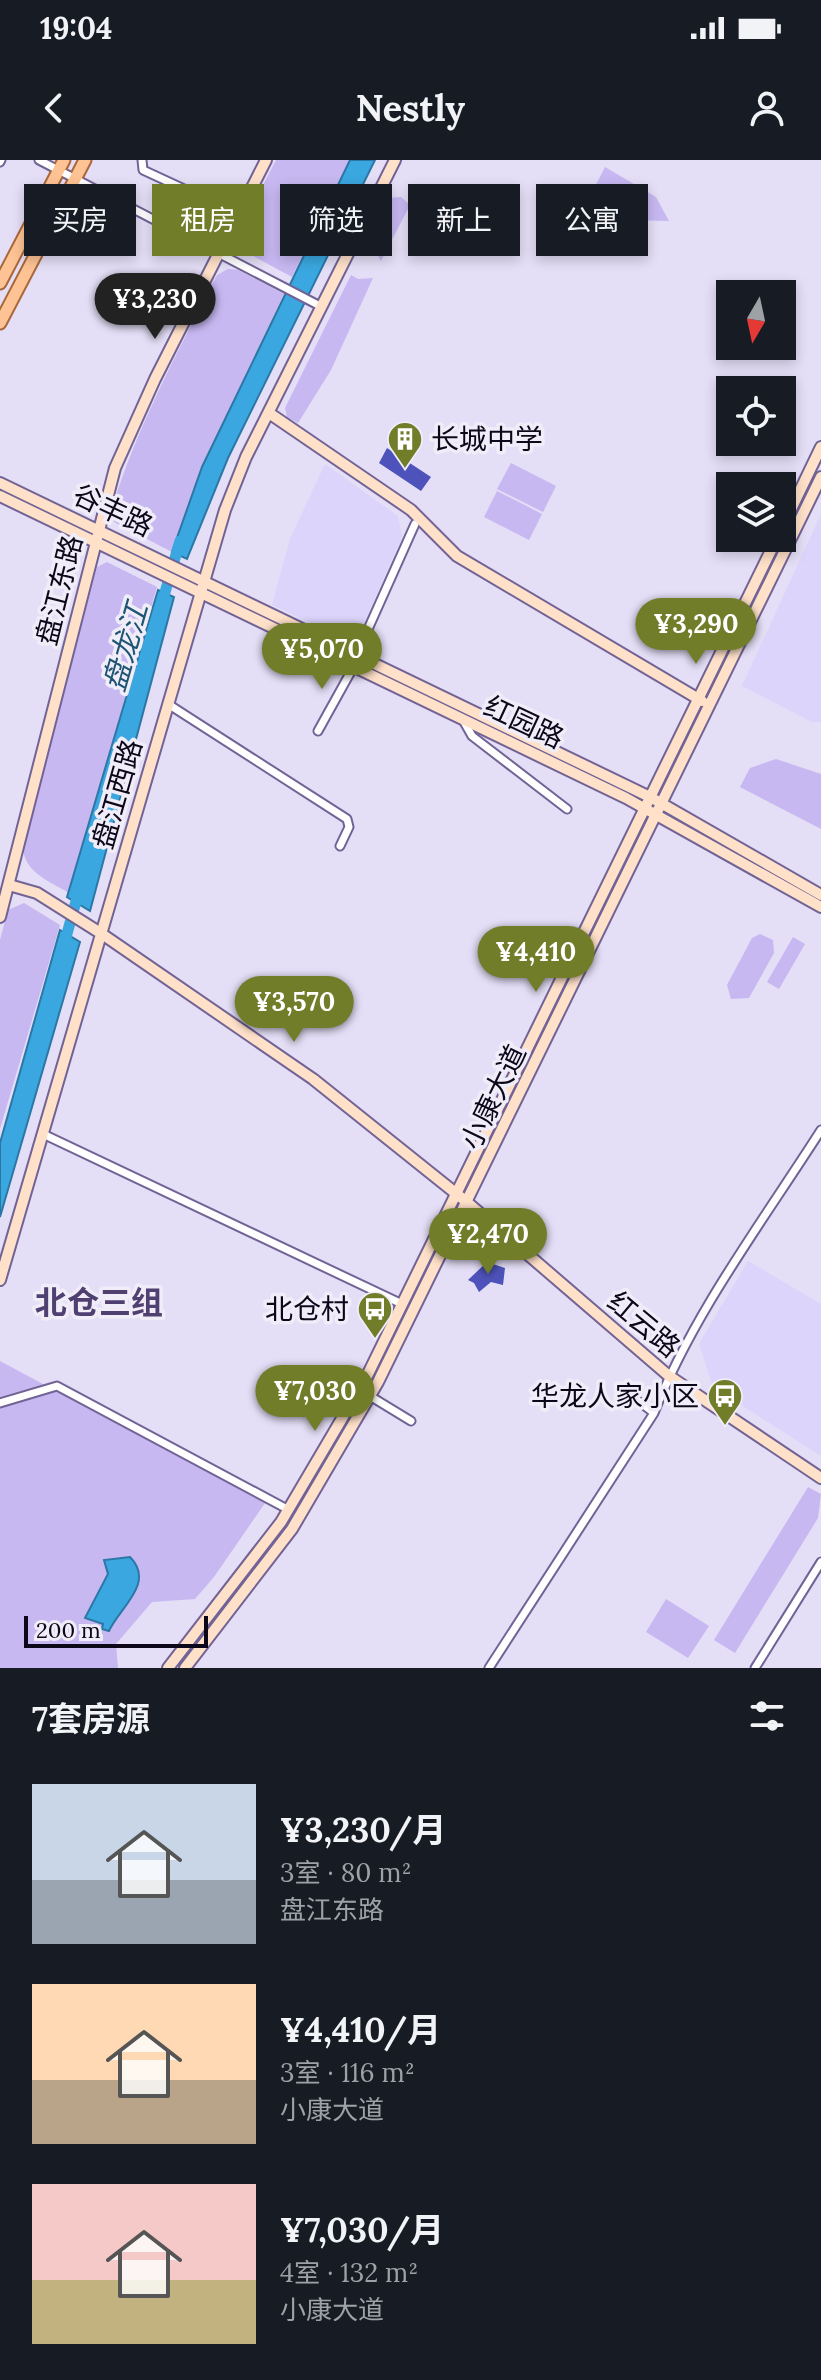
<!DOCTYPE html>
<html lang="zh">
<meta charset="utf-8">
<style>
:root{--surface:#171b24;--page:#242831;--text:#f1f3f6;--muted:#9ea1a6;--accent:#727d2a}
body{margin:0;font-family:Lora,"Noto Sans SC",serif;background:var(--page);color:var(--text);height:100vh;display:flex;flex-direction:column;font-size:30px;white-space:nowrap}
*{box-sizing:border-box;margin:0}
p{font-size:26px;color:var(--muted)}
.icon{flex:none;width:44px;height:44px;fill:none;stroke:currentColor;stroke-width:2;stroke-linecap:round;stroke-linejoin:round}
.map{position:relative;height:1508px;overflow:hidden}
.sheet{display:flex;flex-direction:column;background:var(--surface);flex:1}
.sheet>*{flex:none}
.top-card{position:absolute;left:24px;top:24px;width:774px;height:72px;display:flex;gap:16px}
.needle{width:52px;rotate:189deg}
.tools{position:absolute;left:716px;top:120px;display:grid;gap:16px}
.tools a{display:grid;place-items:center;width:80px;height:80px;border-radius:0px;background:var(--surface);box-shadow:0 4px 12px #0003;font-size:40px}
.scale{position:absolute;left:24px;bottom:20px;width:184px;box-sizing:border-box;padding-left:8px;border:4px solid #0d071a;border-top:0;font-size:22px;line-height:28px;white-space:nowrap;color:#0d071a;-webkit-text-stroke:6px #f0edf9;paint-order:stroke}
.price{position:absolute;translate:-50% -68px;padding:0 18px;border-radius:28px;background:var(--accent);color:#fff;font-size:26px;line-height:52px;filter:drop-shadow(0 2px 4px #0008)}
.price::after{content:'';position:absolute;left:50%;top:48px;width:24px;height:18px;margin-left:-12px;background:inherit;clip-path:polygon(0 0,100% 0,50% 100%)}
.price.on{background:#222;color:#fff}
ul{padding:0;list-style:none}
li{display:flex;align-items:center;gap:24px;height:200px;padding:0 32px}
li span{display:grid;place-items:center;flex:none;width:224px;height:160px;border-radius:0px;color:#555}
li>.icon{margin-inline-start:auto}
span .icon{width:96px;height:96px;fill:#fffc;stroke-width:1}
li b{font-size:34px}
h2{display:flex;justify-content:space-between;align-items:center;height:96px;padding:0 32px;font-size:34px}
.chip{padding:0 28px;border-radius:0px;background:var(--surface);box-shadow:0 4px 12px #0003;font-size:28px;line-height:72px}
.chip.on{background:var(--accent);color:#fff}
.status{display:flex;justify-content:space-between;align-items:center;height:56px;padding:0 40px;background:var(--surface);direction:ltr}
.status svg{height:22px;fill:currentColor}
header{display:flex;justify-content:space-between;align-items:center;height:104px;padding:0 32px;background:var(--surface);font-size:36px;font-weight:800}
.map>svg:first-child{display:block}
.built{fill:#ddd4fb}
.green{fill:#c7b8f2}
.water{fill:#3aa7e0;stroke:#2c77a5;stroke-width:2}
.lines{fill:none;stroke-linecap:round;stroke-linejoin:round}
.river{stroke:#3aa7e0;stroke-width:11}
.building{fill:#4e53bb}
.street-casing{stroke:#726396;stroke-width:11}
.secondary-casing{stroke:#726396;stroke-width:14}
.primary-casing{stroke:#aa673a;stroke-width:15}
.street{stroke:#fff;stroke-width:7}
.secondary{stroke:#ffe1c9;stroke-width:10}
.primary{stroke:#fec394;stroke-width:11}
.labels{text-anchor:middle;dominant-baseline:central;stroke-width:7;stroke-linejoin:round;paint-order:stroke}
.poi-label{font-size:28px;fill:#0d071a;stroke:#f0edf9;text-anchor:end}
.street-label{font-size:28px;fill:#0d071a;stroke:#f0edf9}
.water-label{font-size:30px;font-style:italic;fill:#1d5573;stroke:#f0edf9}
.quarter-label{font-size:32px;font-weight:bold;fill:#4f4071;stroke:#f0edf9}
</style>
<div class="status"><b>19:04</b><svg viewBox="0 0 49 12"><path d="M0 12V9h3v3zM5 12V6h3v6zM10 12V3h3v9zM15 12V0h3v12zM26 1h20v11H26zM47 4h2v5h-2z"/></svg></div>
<header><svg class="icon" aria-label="back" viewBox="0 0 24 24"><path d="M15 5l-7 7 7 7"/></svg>Nestly<svg class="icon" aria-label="person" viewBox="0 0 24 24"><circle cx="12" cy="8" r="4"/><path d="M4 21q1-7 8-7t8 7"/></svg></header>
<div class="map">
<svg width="821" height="1508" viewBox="0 0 821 1508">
<rect width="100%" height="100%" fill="#e4def6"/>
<path class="built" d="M325,304L398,356L402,377L359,474L344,478L272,445L290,379Z
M821,354V562H812L742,526Z
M748,1101L821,1144V1296L713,1227L699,1184Z"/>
<path class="green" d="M276,0H350L292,117L240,89L236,77Z
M605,7L656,37L669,61L623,60L584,48Z
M401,37L410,45L381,101L373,88L365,86L387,38Z
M228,109L238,110L284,134L202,307L172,392L114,362L110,355C135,270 177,193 217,115Z
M351,115L358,119L373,118L331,210L298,263L287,257L285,248Z
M511,303L556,326L543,352L497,329Z
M497,331L542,354L529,380L484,357Z
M107,402L157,427L69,733C49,721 23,712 23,686L97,407Z
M776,599L821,614V669L740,627L750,608Z
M24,743L60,765L0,969V780L8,750Z
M760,774L773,780L774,793L749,838L731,839L727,825L752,778Z
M793,777L805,784L779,829L767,822Z
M0,1201L265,1343L214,1417L195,1439L152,1442L116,1484L118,1508H0Z
M808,1327L821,1334L818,1358L735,1493L714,1480Z
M666,1439L709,1466L688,1498L646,1472Z"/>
<path class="water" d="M350,0H375L228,298L187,399L172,392L202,307Z
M158,430L174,437L90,751L67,737Z
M60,770L80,782L0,1057V983Z
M130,1397C156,1423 119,1448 109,1471L102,1469L103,1464L85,1458L108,1414L104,1400Z"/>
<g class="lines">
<path class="river" d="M161,446L180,381
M63,788L80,727"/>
</g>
<path class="building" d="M387,288L431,317L421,331L379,303Z
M487,1102L505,1108L503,1125L491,1122L479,1132L474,1123L468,1120Z"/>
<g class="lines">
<g class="street-casing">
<path id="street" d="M39,0L322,147
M142,0L143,10L238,54
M0,2L1,0
M356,496L415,364
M168,544L347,659L349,667L340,686
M463,560L472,576L567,649
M318,571L354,506
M43,974L402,1144
M624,1230L654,1253
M370,1236L411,1261
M0,1243L57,1226L289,1350
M489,1508L654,1253C694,1152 763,1061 821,970
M755,1508L821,1402"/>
</g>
<g class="secondary-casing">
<path id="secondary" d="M269,253L411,350L457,396L702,541
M0,323L652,638L821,735
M0,336L626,638L821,747
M782,368L821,287
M9,725L37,733L102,774L313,919L468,1043L669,1216L821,1318
M0,757L115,308L155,219L266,0
M0,1120L225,350L246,297L395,0
M168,1508L281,1362L367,1216L777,378
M185,1508L292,1369L378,1222L821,317"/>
</g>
<g class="primary-casing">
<path id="primary" d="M0,123L64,0
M0,163L85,0"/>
</g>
<use href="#street" class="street"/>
<use href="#secondary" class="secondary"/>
<use href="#primary" class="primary"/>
</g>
<defs>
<g id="building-pin" transform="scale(1.8)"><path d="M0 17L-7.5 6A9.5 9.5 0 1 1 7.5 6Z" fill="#727d2a" stroke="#f0edf9"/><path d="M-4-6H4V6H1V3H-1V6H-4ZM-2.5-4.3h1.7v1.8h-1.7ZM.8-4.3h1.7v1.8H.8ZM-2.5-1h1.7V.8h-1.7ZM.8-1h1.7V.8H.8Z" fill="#fff"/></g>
<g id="bus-pin" transform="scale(1.8)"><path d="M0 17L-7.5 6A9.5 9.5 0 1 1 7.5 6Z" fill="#727d2a" stroke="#f0edf9"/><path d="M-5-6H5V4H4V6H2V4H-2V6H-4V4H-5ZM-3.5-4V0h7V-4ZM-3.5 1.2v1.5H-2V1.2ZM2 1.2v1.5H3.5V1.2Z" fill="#fff"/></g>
</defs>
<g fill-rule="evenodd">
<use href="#building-pin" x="405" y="279"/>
<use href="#bus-pin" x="375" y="1149"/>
<use href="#bus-pin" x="725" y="1236"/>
</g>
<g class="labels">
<g class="poi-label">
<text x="431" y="279" text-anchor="start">长城中学</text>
<text x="349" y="1149">北仓村</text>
<text x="699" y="1236">华龙人家小区</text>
</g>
<g class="street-label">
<text transform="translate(113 350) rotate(25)">谷丰路</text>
<text transform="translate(59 430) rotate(-76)">盘江东路</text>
<text transform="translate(524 562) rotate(25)">红园路</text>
<text transform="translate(117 634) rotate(-74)">盘江西路</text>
<text transform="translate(493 937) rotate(-64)">小康大道</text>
<text transform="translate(644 1164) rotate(40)">红云路</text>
</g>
<g class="water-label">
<text transform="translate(125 487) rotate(-74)">盘龙江</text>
</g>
<g class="quarter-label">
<text x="99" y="1142">北仓三组</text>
</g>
</g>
</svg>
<div class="tools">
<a><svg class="needle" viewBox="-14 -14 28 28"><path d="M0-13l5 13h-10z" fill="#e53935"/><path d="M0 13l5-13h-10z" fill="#9ea1a6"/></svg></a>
<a><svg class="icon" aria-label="locate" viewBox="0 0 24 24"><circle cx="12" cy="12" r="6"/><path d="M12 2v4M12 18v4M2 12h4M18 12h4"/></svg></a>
<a><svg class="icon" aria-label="layers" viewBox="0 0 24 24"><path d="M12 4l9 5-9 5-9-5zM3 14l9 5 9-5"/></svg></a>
</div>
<div class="scale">200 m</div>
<b class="price on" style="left:155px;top:181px">¥3,230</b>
<b class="price" style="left:696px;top:506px">¥3,290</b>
<b class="price" style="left:322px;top:531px">¥5,070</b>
<b class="price" style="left:536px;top:834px">¥4,410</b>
<b class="price" style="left:294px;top:884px">¥3,570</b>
<b class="price" style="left:488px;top:1116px">¥2,470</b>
<b class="price" style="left:315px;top:1273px">¥7,030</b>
<div class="top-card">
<a class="chip">买房</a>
<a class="chip on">租房</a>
<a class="chip">筛选</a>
<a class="chip">新上</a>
<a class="chip">公寓</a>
</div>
</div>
<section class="sheet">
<h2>7套房源<svg class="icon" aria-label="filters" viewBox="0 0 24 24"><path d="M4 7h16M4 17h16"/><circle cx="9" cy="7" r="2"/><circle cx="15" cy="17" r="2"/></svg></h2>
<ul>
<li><span style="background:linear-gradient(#c9d6e8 60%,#9aa5b1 0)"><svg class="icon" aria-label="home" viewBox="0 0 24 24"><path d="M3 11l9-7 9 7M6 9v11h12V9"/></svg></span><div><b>¥3,230/月</b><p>3室 · 80 m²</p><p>盘江东路</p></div></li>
<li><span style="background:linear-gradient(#ffd9b3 60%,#b9a48a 0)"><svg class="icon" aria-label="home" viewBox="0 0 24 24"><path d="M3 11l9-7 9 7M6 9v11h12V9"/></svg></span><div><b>¥4,410/月</b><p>3室 · 116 m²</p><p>小康大道</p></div></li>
<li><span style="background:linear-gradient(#f6c9c9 60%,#c2b280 0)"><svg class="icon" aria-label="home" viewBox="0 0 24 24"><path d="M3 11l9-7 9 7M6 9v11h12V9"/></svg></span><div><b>¥7,030/月</b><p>4室 · 132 m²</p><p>小康大道</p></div></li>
</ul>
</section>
